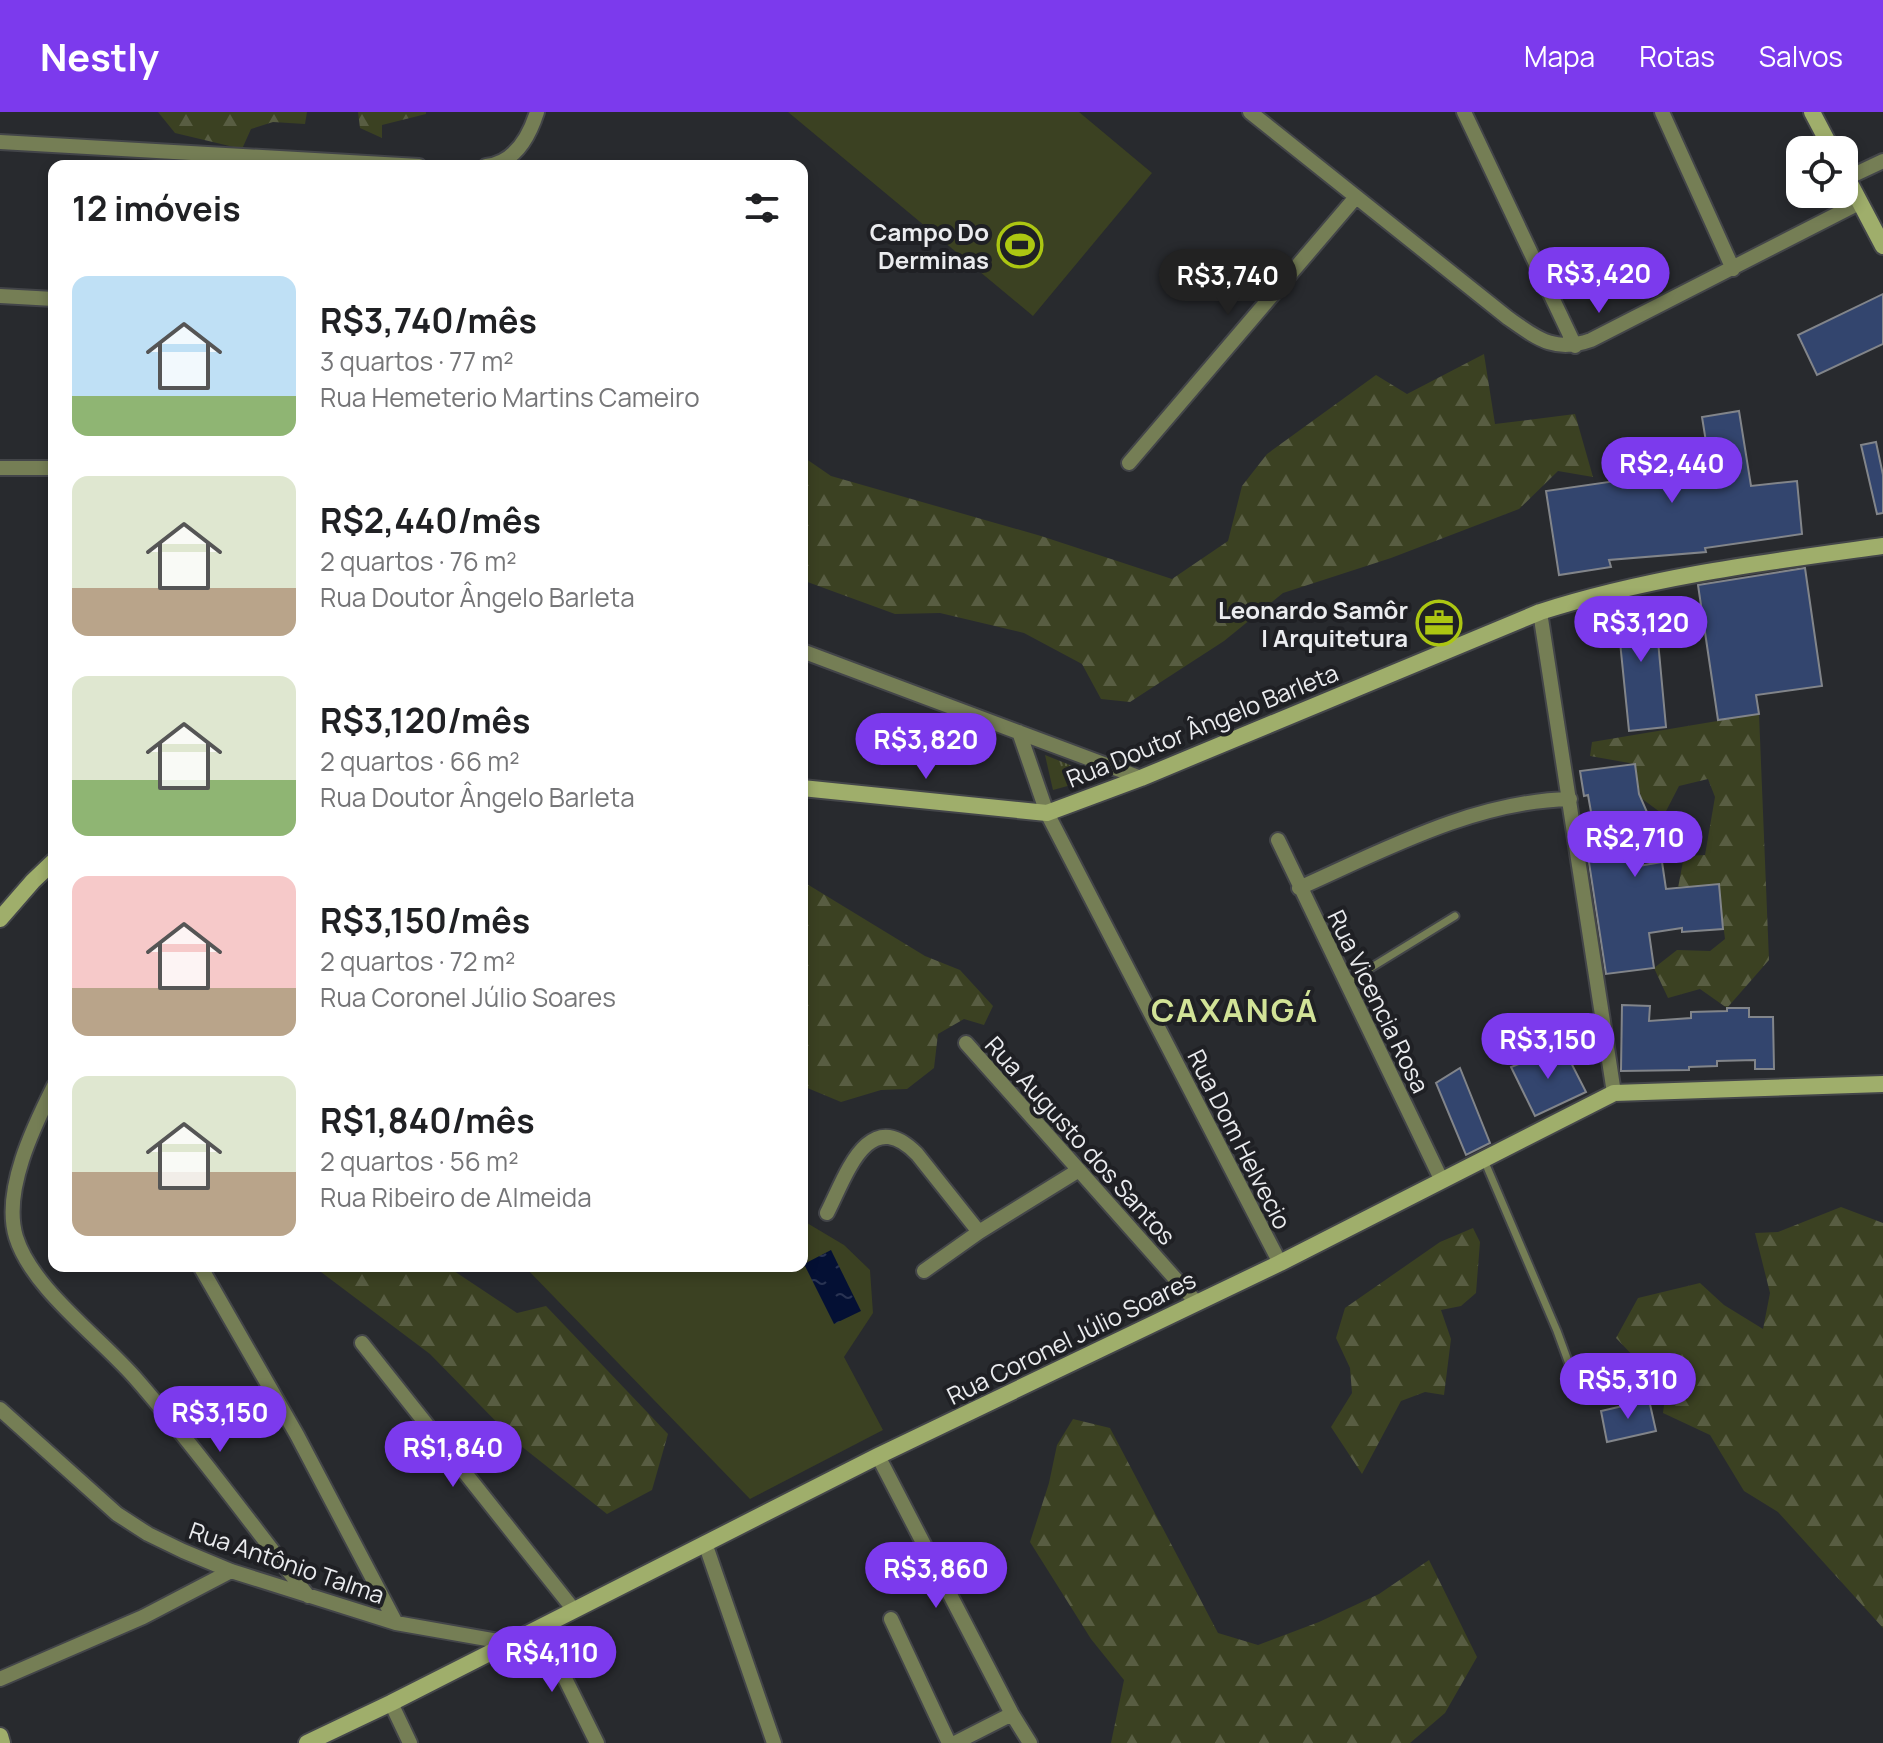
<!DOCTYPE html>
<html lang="pt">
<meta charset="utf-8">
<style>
:root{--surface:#fff;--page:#f6f6f6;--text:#202124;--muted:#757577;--accent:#7c3aed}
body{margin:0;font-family:Manrope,sans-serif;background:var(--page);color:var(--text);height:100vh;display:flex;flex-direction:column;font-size:30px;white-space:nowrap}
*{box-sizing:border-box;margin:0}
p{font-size:26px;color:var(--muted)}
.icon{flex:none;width:44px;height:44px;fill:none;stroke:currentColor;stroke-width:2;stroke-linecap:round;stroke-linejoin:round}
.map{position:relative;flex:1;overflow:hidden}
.panel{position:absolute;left:48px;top:48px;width:760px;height:1112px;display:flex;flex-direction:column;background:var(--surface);border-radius:16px;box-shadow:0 4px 12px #0003}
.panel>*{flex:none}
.buttons{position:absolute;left:1786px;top:24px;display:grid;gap:16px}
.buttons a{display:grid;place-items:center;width:72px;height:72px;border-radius:16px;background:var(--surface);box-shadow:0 4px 12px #0003;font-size:40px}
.price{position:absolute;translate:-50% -68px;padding:0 18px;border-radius:28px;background:var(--accent);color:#fff;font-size:26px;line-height:52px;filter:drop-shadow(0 2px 4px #0008)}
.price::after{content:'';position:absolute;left:50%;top:48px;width:24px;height:18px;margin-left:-12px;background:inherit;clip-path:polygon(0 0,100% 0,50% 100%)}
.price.active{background:#222;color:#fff}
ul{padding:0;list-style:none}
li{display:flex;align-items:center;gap:24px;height:200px;padding:0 24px}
li span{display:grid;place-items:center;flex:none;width:224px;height:160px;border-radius:16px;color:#555}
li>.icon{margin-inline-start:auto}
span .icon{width:96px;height:96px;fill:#fffc;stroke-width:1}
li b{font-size:34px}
h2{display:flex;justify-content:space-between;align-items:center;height:96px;padding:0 24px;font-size:34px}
header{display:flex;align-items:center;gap:48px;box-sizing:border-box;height:112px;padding:0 40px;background:var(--accent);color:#fff}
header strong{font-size:38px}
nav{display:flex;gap:44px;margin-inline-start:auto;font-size:28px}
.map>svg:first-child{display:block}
.forest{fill:url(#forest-firs)}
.park{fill:url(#park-tufts)}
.pitch{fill:#3b4122}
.water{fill:url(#water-ripples)}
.building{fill:#33456e;stroke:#82858a;stroke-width:2}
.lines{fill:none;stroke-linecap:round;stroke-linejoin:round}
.lane-casing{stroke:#434549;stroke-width:11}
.street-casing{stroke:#434549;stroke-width:18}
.secondary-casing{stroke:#434549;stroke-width:20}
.lane{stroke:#757e55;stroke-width:7}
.street{stroke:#757e55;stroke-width:14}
.secondary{stroke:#9fae6b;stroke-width:16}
.labels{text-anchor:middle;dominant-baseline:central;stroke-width:8;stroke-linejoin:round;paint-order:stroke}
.poi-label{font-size:24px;font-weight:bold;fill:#ebecef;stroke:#1f2024;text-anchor:end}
.street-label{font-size:24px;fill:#ebecef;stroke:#1f2024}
.district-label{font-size:32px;font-weight:bold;letter-spacing:2px;fill:#d2e397;stroke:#1f2024}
</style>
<header>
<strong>Nestly</strong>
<nav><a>Mapa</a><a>Rotas</a><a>Salvos</a></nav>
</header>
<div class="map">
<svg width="1883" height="1631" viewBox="0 0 1883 1631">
<defs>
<pattern id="forest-firs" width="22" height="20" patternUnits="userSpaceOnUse" patternTransform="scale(2)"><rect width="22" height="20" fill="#3b4122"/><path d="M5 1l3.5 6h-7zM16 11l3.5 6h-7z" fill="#585d42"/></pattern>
<pattern id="park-tufts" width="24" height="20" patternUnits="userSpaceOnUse" patternTransform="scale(2)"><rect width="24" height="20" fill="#3b4122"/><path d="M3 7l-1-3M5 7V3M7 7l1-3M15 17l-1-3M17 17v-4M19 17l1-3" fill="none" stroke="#585d42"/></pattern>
<pattern id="water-ripples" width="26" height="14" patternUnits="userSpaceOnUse" patternTransform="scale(2)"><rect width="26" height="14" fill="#041034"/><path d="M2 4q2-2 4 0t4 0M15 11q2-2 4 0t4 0" fill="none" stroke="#293352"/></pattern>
</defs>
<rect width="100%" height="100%" fill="#282a2e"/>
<path class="forest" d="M158,0H307L305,12L273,10L251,17L242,37L175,21Z
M358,0H426V2L382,13V26L360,16Z
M1484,242L1495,312L1575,302L1593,365L1558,359L1519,397L1391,446L1283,481L1224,529L1130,590L1101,587L1082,552L1024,521L940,501L895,502L802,468V344L831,364L1041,424L1172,467L1228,429L1242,374L1267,342L1376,263L1407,282Z
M1759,602L1769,848L1727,896L1700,877L1668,886L1654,856L1677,838L1710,839L1725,827L1718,772L1678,776L1684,744L1705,743L1715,685L1708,667L1679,674L1664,703L1641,686L1635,652L1590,644L1592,630Z
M802,769L925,844L960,858L993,894L984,913L964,907L938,922L934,956L907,977L881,978L841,990L805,975L802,977Z
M1841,1095L1883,1111V1516L1778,1400L1744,1379L1710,1323L1663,1301L1666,1278L1616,1226L1638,1186L1700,1171L1724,1193L1763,1217L1770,1181L1755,1121L1778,1120Z
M1473,1116L1480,1130L1476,1181L1461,1194L1441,1198L1451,1227L1444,1283L1425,1280L1401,1289L1362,1362L1331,1315L1352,1281L1350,1256L1336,1226L1345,1196L1440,1130Z
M313,1154H441L454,1159L517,1201L546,1194L668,1322L652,1378L607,1402L516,1330L430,1242Z
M1073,1307L1110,1316L1218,1521L1258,1533L1319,1510L1379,1482L1429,1448L1477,1545L1445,1601L1410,1631H1111L1124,1568L1091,1527L1030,1430L1049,1371L1057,1333Z"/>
<path class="park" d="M1045,643L1100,665L1053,678Z"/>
<path class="pitch" d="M788,0H1079L1152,61L1033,204Z
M802,1108L844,1133L870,1158L873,1201L844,1245L883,1318L750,1387L524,1154H802Z"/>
<path class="water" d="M831,1138L861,1199L834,1212L804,1152Z"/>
<path class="building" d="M1883,182V232L1817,263L1798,223Z
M1739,299L1751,374L1797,369L1802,422L1705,436L1706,440L1609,448L1611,455L1559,463L1546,379L1623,368L1621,342L1707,336L1702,305Z
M1876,330L1883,363V401L1877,402L1861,333Z
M1805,456L1822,574L1756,583L1759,602L1718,608L1698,473Z
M1654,486L1666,615L1629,619L1616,490Z
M1635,652L1639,682L1650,707L1623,712L1632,755L1662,750L1666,777L1719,772L1723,817L1682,820V816L1649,821L1654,856L1606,862L1586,731L1596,728L1588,683L1584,684L1580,659Z
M1622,893L1650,894L1649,909L1691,906V900L1727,899V896H1749V905H1773L1774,957H1755V948L1717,949V954L1689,955V958L1621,959Z
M1563,935L1586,980L1535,1004L1511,955Z
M1460,956L1490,1031L1466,1043L1436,971Z
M1649,1288L1656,1319L1607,1330L1601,1299Z"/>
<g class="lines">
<g class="lane-casing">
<path id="lane" d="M1346,871L1455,804
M1484,1048L1557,1219L1579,1279"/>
</g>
<g class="street-casing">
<path id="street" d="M1250,0L1508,206C1538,227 1555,241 1591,228L1859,91
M1464,0L1575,234
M1662,0L1733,157
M0,30L419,54
M486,54C515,51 529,25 537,0
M1847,66L1883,49
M0,184L54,187
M1129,351L1356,85
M0,356H54
M1540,500L1614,981
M802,539L1141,666
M1019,620L1047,701L1280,1151
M1278,728L1442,1069
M1299,776C1384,738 1475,689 1570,687
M966,931L1196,1190
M54,974C34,1014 2,1079 16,1125C32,1177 101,1226 137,1268C197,1337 251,1412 308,1484
M827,1101C846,1064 868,992 917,1042L979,1120
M200,1154L297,1323L396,1511
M924,1159L979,1120L1079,1058
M362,1231L574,1498
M0,1297L117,1402L148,1422L183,1439L231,1459L396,1511L510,1531
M878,1344L1012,1602L1030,1631
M705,1431L774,1631
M891,1507L949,1631
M540,1516L597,1631
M0,1567L143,1505L231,1459
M391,1591L410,1631
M955,1631L1012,1602"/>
</g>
<g class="secondary-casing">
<path id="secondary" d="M1812,0L1832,38
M1844,60L1883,134
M802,676L1047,701L1141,666L1540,500C1652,464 1767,450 1883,434
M0,807L33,769L54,749
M0,1624L2,1631
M307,1631L391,1591L878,1344L1280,1151L1614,981L1883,972"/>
</g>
<use href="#lane" class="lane"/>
<use href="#street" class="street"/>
<use href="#secondary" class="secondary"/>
</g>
<defs>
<g id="stadium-ring" transform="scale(2.3)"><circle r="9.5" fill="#1f2024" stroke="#acc612" stroke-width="1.5"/><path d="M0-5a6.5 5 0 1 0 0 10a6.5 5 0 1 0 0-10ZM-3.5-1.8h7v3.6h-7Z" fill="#acc612"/></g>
<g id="office-ring" transform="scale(2.3)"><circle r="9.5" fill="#1f2024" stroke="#acc612" stroke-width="1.5"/><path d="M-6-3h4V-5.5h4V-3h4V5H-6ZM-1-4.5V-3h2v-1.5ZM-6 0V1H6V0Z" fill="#acc612"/></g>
</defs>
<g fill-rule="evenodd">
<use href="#stadium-ring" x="1020" y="133"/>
<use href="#office-ring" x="1439" y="511"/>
</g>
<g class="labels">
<g class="poi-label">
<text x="989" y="119">Campo Do<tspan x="989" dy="28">Derminas</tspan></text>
<text x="1408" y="497">Leonardo Samôr<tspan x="1408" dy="28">| Arquitetura</tspan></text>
</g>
<g class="street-label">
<text transform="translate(1202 613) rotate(-22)">Rua Doutor Ângelo Barleta</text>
<text transform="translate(1379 889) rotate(64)">Rua Vicencia Rosa</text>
<text transform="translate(1240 1027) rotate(63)">Rua Dom Helvecio</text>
<text transform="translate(1081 1028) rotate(48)">Rua Augusto dos Santos</text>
<text transform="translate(1071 1225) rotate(-26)">Rua Coronel Júlio Soares</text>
<text transform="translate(287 1450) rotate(19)">Rua Antônio Talma</text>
</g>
<g class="district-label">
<text x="1235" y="898">CAXANGÁ</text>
</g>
</g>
</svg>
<div class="buttons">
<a><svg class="icon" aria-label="locate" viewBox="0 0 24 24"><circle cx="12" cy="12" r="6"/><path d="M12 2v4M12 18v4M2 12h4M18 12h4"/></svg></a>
</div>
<b class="price" style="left:1599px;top:203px">R$3,420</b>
<b class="price active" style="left:1228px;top:205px">R$3,740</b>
<b class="price" style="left:1672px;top:393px">R$2,440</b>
<b class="price" style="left:1641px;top:552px">R$3,120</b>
<b class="price" style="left:926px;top:669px">R$3,820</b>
<b class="price" style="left:1635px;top:767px">R$2,710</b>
<b class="price" style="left:1548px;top:969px">R$3,150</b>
<b class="price" style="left:1628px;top:1309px">R$5,310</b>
<b class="price" style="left:220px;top:1342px">R$3,150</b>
<b class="price" style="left:453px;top:1377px">R$1,840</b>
<b class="price" style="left:936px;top:1498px">R$3,860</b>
<b class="price" style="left:552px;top:1582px">R$4,110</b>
<section class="panel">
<h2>12 imóveis<svg class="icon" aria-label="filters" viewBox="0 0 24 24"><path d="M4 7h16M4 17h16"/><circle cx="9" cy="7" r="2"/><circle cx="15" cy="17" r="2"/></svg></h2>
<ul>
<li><span style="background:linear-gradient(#bfe0f5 75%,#8fb573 0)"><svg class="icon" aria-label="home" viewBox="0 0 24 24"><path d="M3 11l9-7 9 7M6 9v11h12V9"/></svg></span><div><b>R$3,740/mês</b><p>3 quartos · 77 m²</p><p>Rua Hemeterio Martins Cameiro</p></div></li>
<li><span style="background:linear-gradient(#dfe7d0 70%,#b9a48a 0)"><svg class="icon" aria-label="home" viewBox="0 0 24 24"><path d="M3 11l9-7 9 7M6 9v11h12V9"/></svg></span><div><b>R$2,440/mês</b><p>2 quartos · 76 m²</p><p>Rua Doutor Ângelo Barleta</p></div></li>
<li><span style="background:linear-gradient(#dfe7d0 65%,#8fb573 0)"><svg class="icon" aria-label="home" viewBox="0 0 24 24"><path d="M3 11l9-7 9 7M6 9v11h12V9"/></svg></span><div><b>R$3,120/mês</b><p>2 quartos · 66 m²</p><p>Rua Doutor Ângelo Barleta</p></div></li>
<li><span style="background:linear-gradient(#f6c9c9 70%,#b9a48a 0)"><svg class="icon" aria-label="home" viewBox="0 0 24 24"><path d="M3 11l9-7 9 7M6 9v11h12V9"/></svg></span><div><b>R$3,150/mês</b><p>2 quartos · 72 m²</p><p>Rua Coronel Júlio Soares</p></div></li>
<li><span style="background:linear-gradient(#dfe7d0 60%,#b9a48a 0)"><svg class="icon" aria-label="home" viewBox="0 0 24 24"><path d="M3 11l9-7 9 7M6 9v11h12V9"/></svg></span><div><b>R$1,840/mês</b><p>2 quartos · 56 m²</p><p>Rua Ribeiro de Almeida</p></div></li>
</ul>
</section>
</div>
